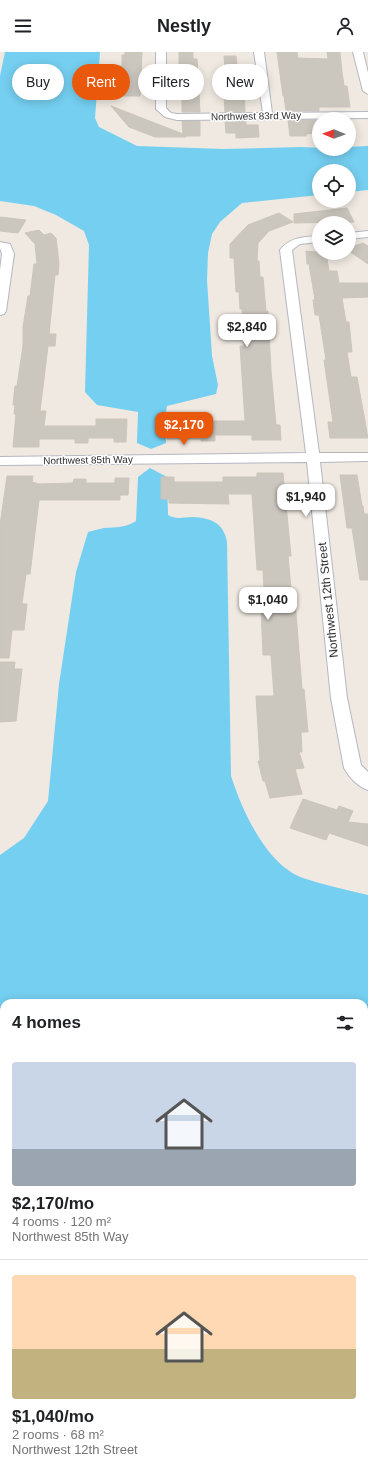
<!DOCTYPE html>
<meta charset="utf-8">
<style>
:root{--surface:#fff;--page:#f6f6f6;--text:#202124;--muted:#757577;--line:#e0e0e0;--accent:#ea580c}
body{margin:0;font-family:Helvetica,sans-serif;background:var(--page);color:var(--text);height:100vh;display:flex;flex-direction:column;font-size:15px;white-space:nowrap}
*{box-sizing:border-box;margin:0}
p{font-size:13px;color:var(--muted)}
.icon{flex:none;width:22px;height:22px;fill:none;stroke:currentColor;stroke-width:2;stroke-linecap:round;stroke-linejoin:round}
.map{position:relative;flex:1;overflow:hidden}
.sheet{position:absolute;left:0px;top:947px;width:368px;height:480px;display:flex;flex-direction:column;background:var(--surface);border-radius:12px 12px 0 0;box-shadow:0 2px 10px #0003}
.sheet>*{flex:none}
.banner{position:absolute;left:12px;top:12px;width:344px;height:36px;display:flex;gap:8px}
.needle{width:26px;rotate:271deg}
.tools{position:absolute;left:312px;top:60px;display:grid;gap:8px}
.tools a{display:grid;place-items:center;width:44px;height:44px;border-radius:50%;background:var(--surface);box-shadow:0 2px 10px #0003;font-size:20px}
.price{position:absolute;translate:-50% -34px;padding:0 9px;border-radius:8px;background:#fff;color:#222;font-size:13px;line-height:26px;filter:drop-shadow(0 1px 2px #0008)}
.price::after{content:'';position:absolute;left:50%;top:24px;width:12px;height:9px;margin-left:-6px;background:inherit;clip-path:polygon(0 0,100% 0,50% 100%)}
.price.selected{background:var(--accent);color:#fff}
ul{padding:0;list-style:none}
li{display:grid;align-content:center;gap:8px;height:212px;padding:0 12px}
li+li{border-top:1px solid var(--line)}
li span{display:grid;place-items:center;height:124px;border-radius:4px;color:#555}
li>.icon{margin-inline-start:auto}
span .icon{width:72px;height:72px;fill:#fffc;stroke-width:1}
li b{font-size:17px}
h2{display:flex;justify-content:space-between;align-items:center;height:48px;padding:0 12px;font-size:17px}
.pill{padding:0 14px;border-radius:18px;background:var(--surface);box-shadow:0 2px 10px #0003;font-size:14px;line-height:36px}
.pill.selected{background:var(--accent);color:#fff}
header{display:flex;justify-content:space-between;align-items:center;height:52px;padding:0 12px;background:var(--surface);font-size:18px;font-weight:800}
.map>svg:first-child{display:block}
.water{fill:#75cff0}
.building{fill:#cbc7bf;stroke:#cbc5ba}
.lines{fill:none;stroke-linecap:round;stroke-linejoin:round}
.minor-casing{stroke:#b4b7c1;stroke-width:2}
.minor{fill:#fff;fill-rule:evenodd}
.labels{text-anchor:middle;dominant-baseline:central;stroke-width:3;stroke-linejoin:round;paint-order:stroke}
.far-street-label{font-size:10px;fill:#2e2e2e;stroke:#fff}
.street-label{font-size:12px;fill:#2e2e2e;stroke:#fff}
</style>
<header><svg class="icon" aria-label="menu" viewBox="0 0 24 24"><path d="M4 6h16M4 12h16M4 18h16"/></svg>Nestly<svg class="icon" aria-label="person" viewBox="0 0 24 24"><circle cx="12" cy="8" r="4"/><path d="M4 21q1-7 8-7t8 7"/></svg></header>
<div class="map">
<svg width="368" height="1427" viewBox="0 0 368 1427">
<rect width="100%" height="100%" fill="#efe9e1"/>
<path class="water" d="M5,0H100L95,66L99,75L137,94L223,97L301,95L349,97V95L368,94V138L349,140V119H319V143L242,151L220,170L212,182L208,201L207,228L212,304L218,333L216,342L167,354L165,365L166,391L151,397L137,391L138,360L97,353L85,340L89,193L84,179L56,163L34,154L0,149V24Z
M150,416L167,425L168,463C177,468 183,465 193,465C211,466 224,471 227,490L231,724C242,758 266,813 303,826C324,833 347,838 368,843V1088H364V951H4V1097H0V803L24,786L48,749L59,632L76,520L88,480C93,479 98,477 104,476C116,475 125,476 136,469L138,425Z"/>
<path class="building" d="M125,0H142L140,44H116L119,14H122V3H125Z
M179,0H193V7H197L200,60H182V44H179Z
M277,0H297L298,6L328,7L327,0H340L342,20L344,34H347L350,55H319V59H286L284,44H283Z
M224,4H236L237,14H243L245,60H225L223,28H226Z
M111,54L183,82L182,69H200V84H186V85H155L129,75Z
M288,68H319V81L306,82V84H290Z
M225,69H246V73H258L259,85L236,86V81H226Z
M347,156L354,170L294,171V162Z
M279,161L293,170L269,179L258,191L257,209H259L260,225H263L266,259H268L271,319L276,373H280L281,388H252V383H215V389H201V387H167V369H245L240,294H244L242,257H240L239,240H236L234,206H230V192L248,173Z
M0,165L26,168L18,181L0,179Z
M39,178L44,183L51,181L56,186L59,211L58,223H55L49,282H56L55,294H48L40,359H46L44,374H96V367H127L126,390H114V386H88V391H75V387H39V395H13L16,362H14L15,353H13L15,334H17L23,294V275L28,244H30L34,212H37L35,192L25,181Z
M363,191L368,194V212L349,199V196Z
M306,199L326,201L329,219H337L339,231H368V245L342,246L346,270H349L352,300H347L351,325H357L368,386H330L328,370H333L324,308H326L319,263H315L313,248H315L309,212H307Z
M257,421H283L291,504H288L292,548L295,549L302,637H304L308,680H301L302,700H299L304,716L295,717L302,742L270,746L265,729H263L258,709H260L256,644H274L271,603H263L261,556H265L263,518H257L252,442H228L229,452L169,451V447H161V425H174V430H223V425H257Z
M340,423H357L362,454H363L364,462H368V528H360L352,476H347Z
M7,424H33L32,430L39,432L73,431L74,427H86V431H115V426H129L128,443H120V448H39L30,522H26L22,552H27L24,578H12L9,606H0V473Z
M0,610H15L14,617H22L16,669L0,670Z
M303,747L337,758L339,754L353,759L348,770L368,772V794L329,781L326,788L290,776Z"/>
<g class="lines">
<g class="minor-casing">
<path id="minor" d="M156,0H166V56L171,61L177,62L263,61L254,0H264L272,61L368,60V66L177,68L165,65L156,57Z
M353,0H363L368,21V42L363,39Z
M368,179V185L349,187V181Z
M319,184V190L300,192L292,198L319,401H368V409L320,410L347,646L361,713L368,720V738C358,735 349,725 344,716L331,646L307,410L0,413V405L306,401L280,198C290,185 304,185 319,184Z
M0,190L10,192L14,202L6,259L4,262L0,263V218L2,202L0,196Z
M364,1242H368V1266H364Z
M0,1245H4V1269H0Z
M129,1423H153V1427H129Z"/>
</g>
<use href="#minor" class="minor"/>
</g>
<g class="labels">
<g class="far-street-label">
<text transform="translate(256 64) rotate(-1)">Northwest 83rd Way</text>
<text transform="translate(88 408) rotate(-1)">Northwest 85th Way</text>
</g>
<g class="street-label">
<text transform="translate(328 548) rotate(-96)">Northwest 12th Street</text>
</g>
</g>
</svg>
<div class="tools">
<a><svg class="needle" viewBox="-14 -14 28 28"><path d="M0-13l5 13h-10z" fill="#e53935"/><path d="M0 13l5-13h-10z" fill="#757577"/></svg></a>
<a><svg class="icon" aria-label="locate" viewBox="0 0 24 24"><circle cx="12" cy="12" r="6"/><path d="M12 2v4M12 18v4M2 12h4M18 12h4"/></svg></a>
<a><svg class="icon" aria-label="layers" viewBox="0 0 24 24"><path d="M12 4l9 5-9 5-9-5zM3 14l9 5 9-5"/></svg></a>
</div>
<b class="price" style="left:247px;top:296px">$2,840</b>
<b class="price selected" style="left:184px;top:394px">$2,170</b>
<b class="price" style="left:306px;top:466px">$1,940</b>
<b class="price" style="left:268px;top:569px">$1,040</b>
<div class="banner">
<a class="pill">Buy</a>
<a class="pill selected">Rent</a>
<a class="pill">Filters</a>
<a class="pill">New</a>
</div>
<section class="sheet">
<h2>4 homes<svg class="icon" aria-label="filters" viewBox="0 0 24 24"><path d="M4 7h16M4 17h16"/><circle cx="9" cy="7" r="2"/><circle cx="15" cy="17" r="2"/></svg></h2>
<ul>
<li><span style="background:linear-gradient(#c9d6e8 70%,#9aa5b1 0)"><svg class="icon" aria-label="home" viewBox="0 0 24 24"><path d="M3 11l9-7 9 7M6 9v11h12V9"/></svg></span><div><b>$2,170/mo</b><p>4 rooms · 120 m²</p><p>Northwest 85th Way</p></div></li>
<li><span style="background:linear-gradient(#ffd9b3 60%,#c2b280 0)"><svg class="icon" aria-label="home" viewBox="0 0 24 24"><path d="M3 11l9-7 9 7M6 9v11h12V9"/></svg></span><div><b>$1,040/mo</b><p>2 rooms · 68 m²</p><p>Northwest 12th Street</p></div></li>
</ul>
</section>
</div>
